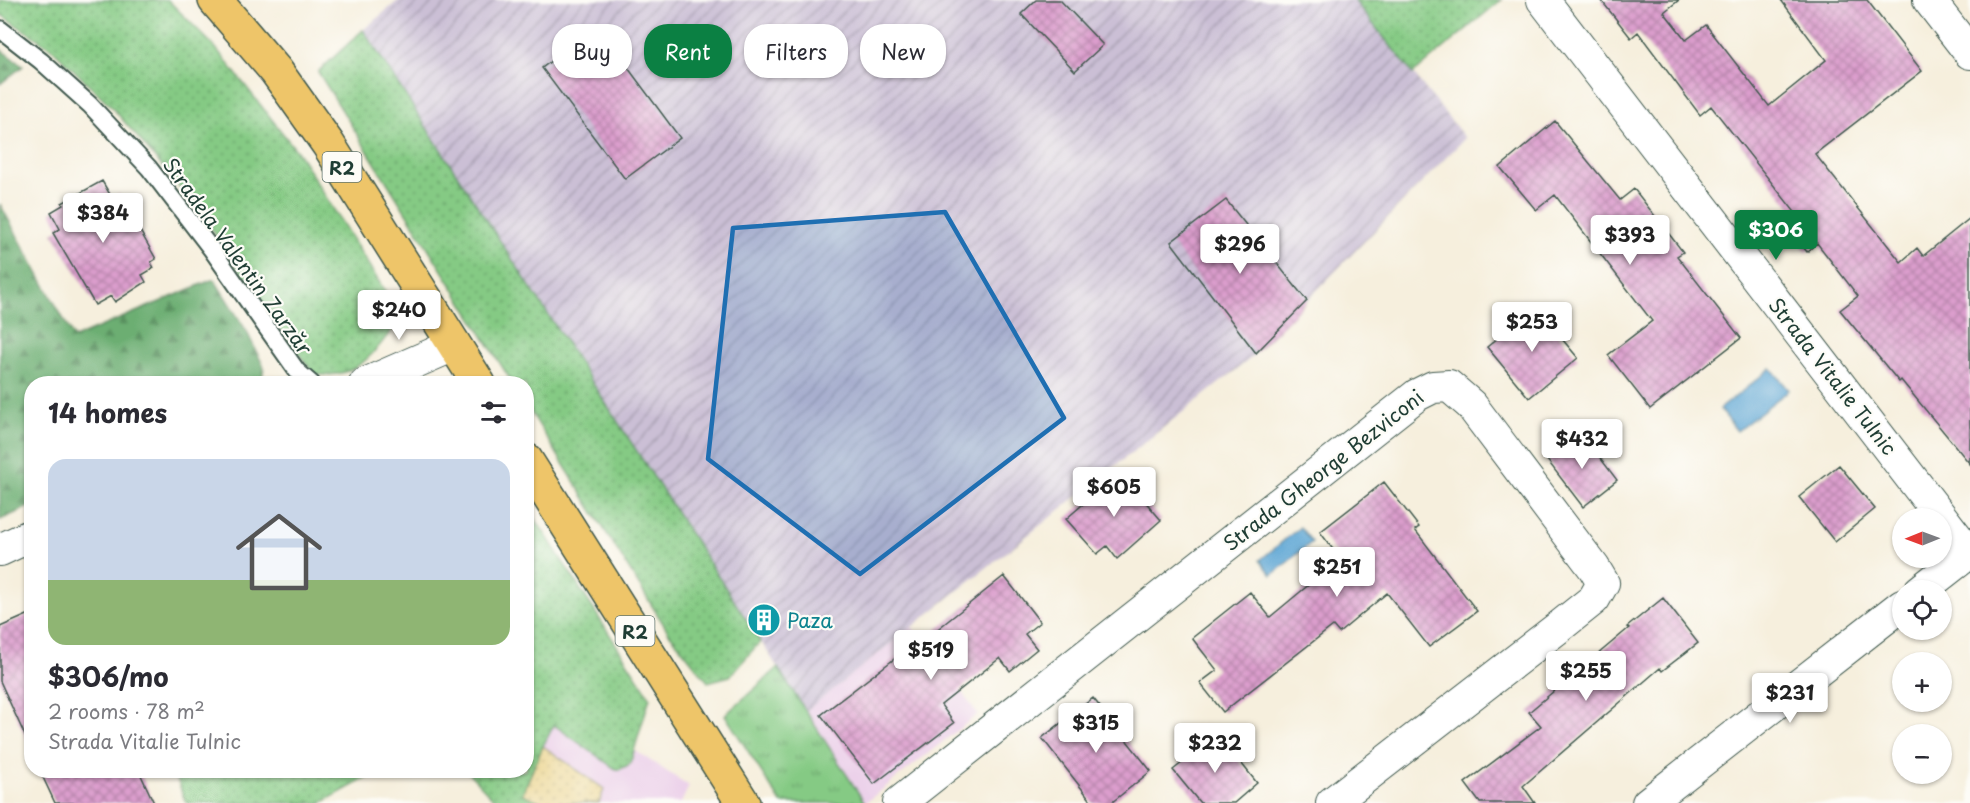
<!DOCTYPE html>
<meta charset="utf-8">
<style>
:root{--surface:#fff;--page:#f7f7f7;--text:#2b2b33;--muted:#7c7c81;--accent:#0b8043}
body{margin:0;font-family:"Playpen Sans",sans-serif;background:var(--page);color:var(--text);height:100vh;display:flex;flex-direction:column;font-size:22px;white-space:nowrap}
*{box-sizing:border-box;margin:0}
p{font-size:20px;color:var(--muted)}
.icon{flex:none;width:33px;height:33px;fill:none;stroke:currentColor;stroke-width:2;stroke-linecap:round;stroke-linejoin:round}
.map{position:relative;flex:1;overflow:hidden}
.drawer{position:absolute;left:24px;top:376px;width:510px;height:402px;display:flex;flex-direction:column;background:var(--surface);border-radius:24px;box-shadow:0 2px 4px #0004}
.drawer>*{flex:none}
.hud{position:absolute;left:552px;top:24px;width:570px;height:54px;display:flex;gap:12px}
.needle{width:39px;rotate:269deg}
.tools{position:absolute;left:1892px;top:508px;display:grid;gap:12px}
.tools a{display:grid;place-items:center;width:60px;height:60px;border-radius:50%;background:var(--surface);box-shadow:0 2px 4px #0004;font-size:30px}
.price{position:absolute;translate:-50% -51px;padding:0 14px;border-radius:6px;background:#fff;color:#222;font-size:20px;line-height:39px;filter:drop-shadow(0 2px 3px #0008)}
.price::after{content:'';position:absolute;left:50%;top:36px;width:18px;height:14px;margin-left:-9px;background:inherit;clip-path:polygon(0 0,100% 0,50% 100%)}
.price.on{background:var(--accent);color:#fff}
ul{padding:0;list-style:none}
li{display:grid;align-content:center;gap:12px;height:318px;padding:0 24px}
li span{display:grid;place-items:center;height:186px;border-radius:18px;color:#555}
li>.icon{margin-inline-start:auto}
span .icon{width:108px;height:108px;fill:#fffc;stroke-width:1}
li b{font-size:26px}
h2{display:flex;justify-content:space-between;align-items:center;height:72px;padding:0 24px;font-size:26px}
.chip{padding:0 21px;border-radius:24px;background:var(--surface);box-shadow:0 2px 4px #0004;font-size:21px;line-height:54px}
.chip.on{background:var(--accent);color:#fff}
.map>svg:first-child{display:block}
.built{fill:#ecd1ea}
.industrial{fill:url(#industrial-furrows)}
.grass{fill:url(#grass-tufts);stroke:#52845c;stroke-width:1.5}
.forest{fill:url(#forest-firs);stroke:#467653;stroke-width:1.5}
.sand{fill:url(#sand-dots);stroke:#868c69;stroke-width:1.5}
.garden{fill:url(#garden-dots);stroke:#52845c;stroke-width:1.5}
.water{fill:#5da6d4;stroke:#3e7284;stroke-width:1.5}
.building{fill:url(#building-cross-hatch)}
.lines{fill:none;stroke-linecap:round;stroke-linejoin:round}
.lane-casing{stroke:#3f584d;stroke-width:20}
.street-casing{stroke:#3f584d;stroke-width:34}
.primary-casing{stroke:#3f584d;stroke-width:36}
.lane{stroke:#fff;stroke-width:16}
.street{stroke:#fff;stroke-width:32}
.primary{stroke:#eec569;stroke-width:33}
.marked{fill:#1f6fb2;fill-opacity:0.2;stroke:#1f6fb2;stroke-width:4.5;stroke-linejoin:round}
.labels{text-anchor:middle;dominant-baseline:central;stroke-width:4.5;stroke-linejoin:round;paint-order:stroke}
.shield{fill:#fdfcf7;stroke:#62766e;stroke-width:1.5}
.shield-label{font-size:18px;font-weight:bold;fill:#1f3d34}
.street-label{font-size:20px;fill:#1f3d34;stroke:#fdfcf7}
.culture-label{font-size:20px;fill:#0d838f;stroke:#fdfcf7;text-anchor:start}
</style>
<div class="map">
<svg width="1970" height="803" viewBox="0 0 1970 803">
<defs>
<pattern id="industrial-furrows" width="10" height="10" patternUnits="userSpaceOnUse" patternTransform="scale(1.5)"><rect width="10" height="10" fill="#cbbfd5"/><path d="M-1 1l2-2M0 10L10 0M9 11l2-2" fill="none" stroke="#a49cae"/></pattern>
<pattern id="grass-tufts" width="24" height="20" patternUnits="userSpaceOnUse" patternTransform="scale(1.5)"><rect width="24" height="20" fill="#85ca84"/><path d="M3 7l-1-3M5 7V3M7 7l1-3M15 17l-1-3M17 17v-4M19 17l1-3" fill="none" stroke="#6ca56d"/></pattern>
<pattern id="forest-firs" width="22" height="20" patternUnits="userSpaceOnUse" patternTransform="scale(1.5)"><rect width="22" height="20" fill="#6cae72"/><path d="M5 1l3.5 6h-7zM16 11l3.5 6h-7z" fill="#588f5e"/></pattern>
<pattern id="sand-dots" width="8" height="8" patternUnits="userSpaceOnUse" patternTransform="scale(1.5)"><rect width="8" height="8" fill="#eeda9e"/><path d="M2 2h.1M6 6h.1" fill="none" stroke="#ccbc89" stroke-width="1.8" stroke-linecap="round"/></pattern>
<pattern id="garden-dots" width="8" height="8" patternUnits="userSpaceOnUse" patternTransform="scale(1.5)"><rect width="8" height="8" fill="#85ca84"/><path d="M2 2h.1M6 6h.1" fill="none" stroke="#6ca56d" stroke-width="1.8" stroke-linecap="round"/></pattern>
<pattern id="building-cross-hatch" width="8" height="8" patternUnits="userSpaceOnUse" patternTransform="scale(1.5)"><rect width="8" height="8" fill="#dc9ecd"/><path d="M0 0l8 8M0 8l8-8" fill="none" stroke="#b282a7"/></pattern>
</defs>
<rect width="100%" height="100%" fill="#fdfcf7"/>
<filter id="ink" filterUnits="userSpaceOnUse"><feTurbulence type="fractalNoise" baseFrequency=".0167" numOctaves="2"/><feDisplacementMap in="SourceGraphic" scale="12" xChannelSelector="R" yChannelSelector="G"/><feConvolveMatrix kernelMatrix="1 2 1 2 8 2 1 2 1" color-interpolation-filters="sRGB"/></filter>
<filter id="wash" filterUnits="userSpaceOnUse"><feTurbulence type="fractalNoise" baseFrequency=".008" numOctaves="4" result="noise"/><feDisplacementMap in="SourceGraphic" scale="24" xChannelSelector="R" yChannelSelector="G"/><feGaussianBlur stdDeviation="1.35" result="paint"/><feColorMatrix in="noise" values="0 0 0 0 0 0 0 0 0 0 0 0 0 0 0 0 0 1.4 0 .05"/><feComposite in="paint" operator="in"/></filter>
<g filter="url(#wash)">
<rect width="100%" height="100%" fill="#f6efdd"/>
<path class="built" d="M912,627L978,714L865,803L806,711Z
M535,685L689,786L681,803H497L467,771H526Z"/>
<path class="industrial" d="M399,0H1354L1465,138L1251,358L806,711L363,30Z"/>
<path class="grass" d="M778,668L865,803H781L725,715Z"/>
<path class="forest" d="M0,49L23,66L0,84Z
M0,204L74,338L214,279L246,330L264,367L261,384H32L31,506L0,520Z"/>
<path class="sand" d="M543,746L604,789L599,803H544L522,795Z"/>
<path class="garden" d="M0,0H168L215,47L299,154L393,304L397,322C376,352 356,381 314,374L269,315L199,210L110,105L51,48L0,14Z
M1354,0H1501L1413,74Z
M363,30L757,636L760,642L730,676L708,682L669,633L527,406L526,384H513L318,72Z
M527,506L650,697L630,764L619,770L614,768L554,725L543,746L522,794L544,803H497L467,771H526Z
M174,771H379L321,803H186Z"/>
<path class="water" d="M1771,368L1789,390L1737,431L1720,409Z
M1300,527L1312,542L1272,575L1260,560Z"/>
<g id="blocks">
<path class="building" d="M1036,0H1060L1103,45L1075,71L1021,14Z
M1601,0H1679L1664,12L1686,40L1706,25L1769,106L1826,60L1781,0H1867L1922,71L1815,154L1901,262L1917,248L1923,256L1970,218V464L1901,380L1899,382L1840,310L1858,296L1817,243L1807,252L1786,225L1798,216L1711,106L1700,115L1638,32L1631,38Z
M597,26L680,138L625,179L542,68Z
M1555,121L1620,200L1634,189L1683,252L1677,256L1741,338L1650,409L1608,355L1652,321L1555,195L1536,210L1500,167Z
M102,181L112,198L119,194L156,259L151,262L154,268L142,275L146,282L115,302L111,296L95,305L53,233L60,229L51,212L63,205L62,203Z
M1226,200L1307,301L1256,353L1171,242Z
M1535,307L1578,358L1529,398L1487,347Z
M1582,434L1617,480L1583,507L1547,460Z
M1839,465L1875,509L1835,542L1799,497Z
M1120,472L1161,520L1117,559L1107,546L1097,554L1066,519Z
M1384,482L1419,527L1415,530L1477,611L1429,647L1387,593L1339,633L1333,626L1223,712L1200,683L1217,670L1192,638L1250,592L1270,617L1340,559L1320,532Z
M1004,576L1040,622L1025,634L1037,649L1010,671L1000,658L941,705L954,723L874,784L821,715L902,653L904,656Z
M1663,598L1698,643L1662,671L1660,668L1523,786L1535,803H1480L1465,783L1541,726L1529,712L1629,628L1627,627Z
M32,613V751L0,681V627Z
M1093,698L1151,771L1111,803H1093L1042,738Z
M1218,734L1257,783L1234,803H1200L1173,770Z
M40,771H139L154,803H55Z"/>
</g>
</g>
<g filter="url(#ink)">
<use href="#blocks" fill-opacity="0" stroke="#3f584d" stroke-width="1.5"/>
<g class="lines">
<g class="lane-casing">
<path id="lane" d="M0,29L41,61L90,105L149,168L212,250L297,371L312,384"/>
</g>
<g class="street-casing">
<path id="street" d="M1543,0L1969,553
M1929,0L1970,53
M365,384L454,345
M0,550L32,535
M1920,591L1970,552
M899,803L1417,395L1433,387L1449,386L1471,405L1594,568L1603,583L1594,599L1559,627L1332,803
M1648,803L1902,605"/>
</g>
<g class="primary-casing">
<path id="primary" d="M215,0L276,71L328,144L479,384
M526,460L743,803"/>
</g>
<use href="#lane" class="lane"/>
<use href="#street" class="street"/>
<use href="#primary" class="primary"/>
</g>
</g>
<path class="marked" d="M945,212L1064,418L860,574L708,459L733,228Z"/>
<defs>
<g id="building-disc" transform="scale(1.725)"><circle r="9.5" fill="#0f9aa8" stroke="#fdfcf7"/><path d="M-4-6H4V6H1V3H-1V6H-4ZM-2.5-4.3h1.7v1.8h-1.7ZM.8-4.3h1.7v1.8H.8ZM-2.5-1h1.7V.8h-1.7ZM.8-1h1.7V.8H.8Z" fill="#fff"/></g>
</defs>
<g fill-rule="evenodd">
<use href="#building-disc" x="764" y="620"/>
</g>
<g class="labels">
<g class="shield">
<rect x="322.5" y="152" width="39" height="30" rx="4.5"/>
<rect x="615.5" y="616" width="39" height="30" rx="4.5"/>
</g>
<g class="shield-label">
<text x="342" y="167">R2</text>
<text x="635" y="631">R2</text>
</g>
<g class="street-label">
<text transform="translate(238 256) rotate(54)">Stradela Valentin Zarzăr</text>
<text transform="translate(1833 376) rotate(52)">Strada Vitalie Tulnic</text>
<text transform="translate(1323 470) rotate(-38)">Strada Gheorge Bezviconi</text>
</g>
<g class="culture-label">
<text x="787" y="620">Paza</text>
</g>
</g>
</svg>
<div class="tools">
<a><svg class="needle" viewBox="-14 -14 28 28"><path d="M0-13l5 13h-10z" fill="#e53935"/><path d="M0 13l5-13h-10z" fill="#7c7c81"/></svg></a>
<a><svg class="icon" aria-label="locate" viewBox="0 0 24 24"><circle cx="12" cy="12" r="6"/><path d="M12 2v4M12 18v4M2 12h4M18 12h4"/></svg></a>
<a>+</a>
<a>−</a>
</div>
<b class="price" style="left:103px;top:244px">$384</b>
<b class="price on" style="left:1776px;top:261px">$306</b>
<b class="price" style="left:1630px;top:266px">$393</b>
<b class="price" style="left:1240px;top:275px">$296</b>
<b class="price" style="left:399px;top:341px">$240</b>
<b class="price" style="left:1532px;top:353px">$253</b>
<b class="price" style="left:1582px;top:470px">$432</b>
<b class="price" style="left:1114px;top:518px">$605</b>
<b class="price" style="left:1337px;top:598px">$251</b>
<b class="price" style="left:931px;top:681px">$519</b>
<b class="price" style="left:1586px;top:702px">$255</b>
<b class="price" style="left:1790px;top:724px">$231</b>
<b class="price" style="left:1096px;top:754px">$315</b>
<b class="price" style="left:1215px;top:774px">$232</b>
<div class="hud">
<a class="chip">Buy</a>
<a class="chip on">Rent</a>
<a class="chip">Filters</a>
<a class="chip">New</a>
</div>
<section class="drawer">
<h2>14 homes<svg class="icon" aria-label="filters" viewBox="0 0 24 24"><path d="M4 7h16M4 17h16"/><circle cx="9" cy="7" r="2"/><circle cx="15" cy="17" r="2"/></svg></h2>
<ul>
<li><span style="background:linear-gradient(#c9d6e8 65%,#8fb573 0)"><svg class="icon" aria-label="home" viewBox="0 0 24 24"><path d="M3 11l9-7 9 7M6 9v11h12V9"/></svg></span><div><b>$306/mo</b><p>2 rooms · 78 m²</p><p>Strada Vitalie Tulnic</p></div></li>
</ul>
</section>
</div>
